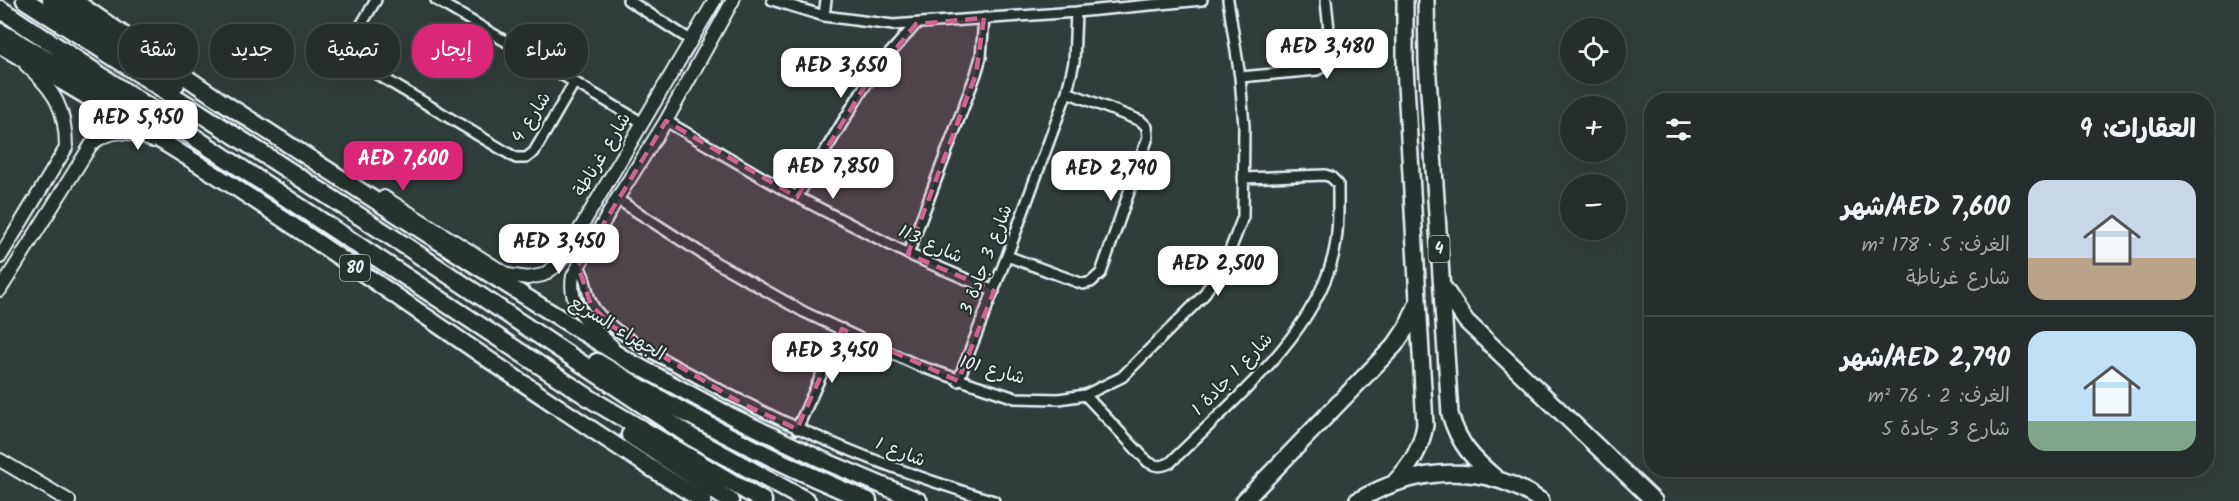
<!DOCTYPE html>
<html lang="ar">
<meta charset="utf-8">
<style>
:root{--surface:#252e2c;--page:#313a38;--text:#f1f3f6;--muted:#a3a8a9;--line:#424a48;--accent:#db2777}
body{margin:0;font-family:Kalam,"Playpen Sans Arabic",sans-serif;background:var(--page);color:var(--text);direction:rtl;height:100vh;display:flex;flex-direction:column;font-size:22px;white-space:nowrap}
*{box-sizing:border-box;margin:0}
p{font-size:20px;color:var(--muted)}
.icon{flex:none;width:33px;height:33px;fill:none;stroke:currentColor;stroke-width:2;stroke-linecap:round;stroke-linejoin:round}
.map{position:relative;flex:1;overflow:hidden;direction:ltr}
.panel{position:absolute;left:1644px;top:93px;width:570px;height:384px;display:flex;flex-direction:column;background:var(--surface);border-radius:24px;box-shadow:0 6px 24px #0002,0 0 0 2px var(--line);direction:rtl}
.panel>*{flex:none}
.hud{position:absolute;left:18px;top:24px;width:570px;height:54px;direction:rtl;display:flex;gap:12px}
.buttons{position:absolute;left:1560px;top:18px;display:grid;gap:12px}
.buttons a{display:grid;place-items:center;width:66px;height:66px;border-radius:50%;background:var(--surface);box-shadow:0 6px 24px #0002,0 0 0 2px var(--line);font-size:30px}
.price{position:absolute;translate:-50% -51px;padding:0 14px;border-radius:12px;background:#fff;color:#222;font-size:20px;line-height:39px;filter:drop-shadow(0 2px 3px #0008)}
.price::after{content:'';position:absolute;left:50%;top:36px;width:18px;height:14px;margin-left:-9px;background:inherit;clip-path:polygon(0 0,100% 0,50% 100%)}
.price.current{background:var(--accent);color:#fff}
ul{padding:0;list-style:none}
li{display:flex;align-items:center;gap:18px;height:150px;padding:0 18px}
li+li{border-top:2px solid var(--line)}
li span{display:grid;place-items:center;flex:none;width:168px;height:120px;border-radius:18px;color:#555}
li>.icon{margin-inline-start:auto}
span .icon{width:72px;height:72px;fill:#fffc;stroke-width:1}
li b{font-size:26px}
h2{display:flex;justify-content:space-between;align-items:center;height:72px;padding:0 18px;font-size:26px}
.chip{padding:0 21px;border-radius:24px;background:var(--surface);box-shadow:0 6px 24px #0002,0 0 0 2px var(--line);font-size:21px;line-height:54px}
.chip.current{background:var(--accent);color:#fff}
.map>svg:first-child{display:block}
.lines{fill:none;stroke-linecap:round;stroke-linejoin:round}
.minor-casing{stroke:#e8f1f8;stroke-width:14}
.tertiary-casing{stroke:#e8f1f8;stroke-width:16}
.primary-casing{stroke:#e8f1f8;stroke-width:20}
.motorway-casing{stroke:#e8f1f8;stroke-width:21}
.minor{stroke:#26332d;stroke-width:9}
.tertiary{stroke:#26332d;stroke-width:12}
.primary{stroke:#26332d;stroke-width:15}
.motorway{stroke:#26332d;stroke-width:16}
.marked{fill:#cf6492;fill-opacity:0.2;stroke:#cf6492;stroke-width:4.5;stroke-dasharray:12 8;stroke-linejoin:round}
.labels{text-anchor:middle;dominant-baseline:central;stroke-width:4.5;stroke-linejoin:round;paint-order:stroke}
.shield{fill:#26332d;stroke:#aeb8bb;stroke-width:1.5}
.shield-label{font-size:16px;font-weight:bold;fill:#e8f1f8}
.street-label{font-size:18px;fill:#e8f1f8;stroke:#26332d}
</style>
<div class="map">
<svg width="2239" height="501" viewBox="0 0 2239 501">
<rect width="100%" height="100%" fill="#313d3a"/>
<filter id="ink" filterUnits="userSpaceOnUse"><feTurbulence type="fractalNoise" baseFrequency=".0167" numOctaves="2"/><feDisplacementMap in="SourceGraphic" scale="12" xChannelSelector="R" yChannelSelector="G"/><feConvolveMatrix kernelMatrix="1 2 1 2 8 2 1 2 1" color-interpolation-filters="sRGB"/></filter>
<g filter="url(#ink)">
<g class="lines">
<g class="minor-casing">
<path id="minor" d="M376,0L351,42L349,53L355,61L516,158H526L534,152L574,83
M436,0L643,123
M628,0L692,41
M772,0L824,16L893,25L1076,12L1202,0
M824,16L826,0
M1240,77L1317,70C1337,60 1327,20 1326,0
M666,121L784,190L908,254L994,291
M797,197L863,89L883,61L916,24
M617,199L715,262L804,312L919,366L1015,398L1059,399L1085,395L1122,377L1203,296L1227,258L1243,217L1244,126L1240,77L1228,0
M908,254L976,74L981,57L984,18
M1007,256L1083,284L1091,282L1101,273L1148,137L1147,127L1141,121L1067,92
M578,266C590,280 583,298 600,315C623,339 658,356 687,372C785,427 887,469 994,501
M958,381L1007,256L1067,92L1074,62L1076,12
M1085,395L1148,462C1157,467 1162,467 1171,462C1228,405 1312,338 1333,257C1339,233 1338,208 1338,184L1331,177L1325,175L1243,178
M797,429L842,329"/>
</g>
<g class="tertiary-casing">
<path id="tertiary" d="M384,197L508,275L528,278L543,275L556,266L564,256L715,0
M0,257L66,148C66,109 55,91 26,65
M0,290L91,145C111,127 129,131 153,141
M612,346C592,326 567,308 573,276L617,199L666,121L733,0
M0,460L69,501"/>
</g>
<g class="primary-casing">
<path id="primary" d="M73,0L218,99L469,261L625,359L731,416L827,462L919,501
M1426,0L1427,61L1450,414C1459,445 1473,459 1498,480
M0,45C87,97 175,147 259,203C408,302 552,407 703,501
M1444,288L1466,321L1654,501
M1395,482C1412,464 1421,448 1425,425L1405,66V0
M1244,501L1395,345L1407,327L1418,302
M1357,501C1415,467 1484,461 1541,501"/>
</g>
<g class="motorway-casing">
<path id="motorway" d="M25,0L401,243L693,438L807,501
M51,0L115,40L176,84
M0,9L594,401L763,501
M0,32L162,127
M597,362C683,414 774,462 868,501
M630,435L730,501"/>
</g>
<use href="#minor" class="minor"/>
<use href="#tertiary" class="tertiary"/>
<use href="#primary" class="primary"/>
<use href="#motorway" class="motorway"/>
</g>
</g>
<path class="marked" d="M984,18L976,74L908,254L994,291L958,381L842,329L797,429L741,403L612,326L591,305L578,266L666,121L797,197L863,89L916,24Z"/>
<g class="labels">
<g class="shield">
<rect x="1428.5" y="236" width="21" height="26" rx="4.5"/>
<rect x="340" y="255" width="30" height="26" rx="4.5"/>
</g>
<g class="shield-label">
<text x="1439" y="249">4</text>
<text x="355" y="268">80</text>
</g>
<g class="street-label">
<text transform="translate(532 118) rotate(-57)">شارع 4</text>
<text transform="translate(603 155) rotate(-59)">شارع غرناطة</text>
<text transform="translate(930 245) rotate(24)">شارع 113</text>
<text transform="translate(987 260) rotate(-69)">شارع 3 جادة 3</text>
<text transform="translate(617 329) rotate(31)">الجهراء السريع</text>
<text transform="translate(992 371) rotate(15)">شارع 101</text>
<text transform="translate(1233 375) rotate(-46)">شارع 1 جادة 1</text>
<text transform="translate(900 453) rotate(21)">شارع 1</text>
</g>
</g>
</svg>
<div class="buttons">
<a><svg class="icon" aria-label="locate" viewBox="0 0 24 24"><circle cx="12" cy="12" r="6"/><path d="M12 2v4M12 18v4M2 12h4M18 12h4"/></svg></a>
<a>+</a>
<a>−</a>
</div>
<b class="price" style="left:1327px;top:80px">AED 3,480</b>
<b class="price" style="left:841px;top:99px">AED 3,650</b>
<b class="price" style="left:138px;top:151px">AED 5,950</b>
<b class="price current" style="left:403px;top:192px">AED 7,600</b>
<b class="price" style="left:833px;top:200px">AED 7,850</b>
<b class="price" style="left:1111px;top:202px">AED 2,790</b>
<b class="price" style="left:559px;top:275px">AED 3,450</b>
<b class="price" style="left:1218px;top:297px">AED 2,500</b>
<b class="price" style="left:832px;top:384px">AED 3,450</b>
<div class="hud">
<a class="chip">شراء</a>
<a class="chip current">إيجار</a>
<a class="chip">تصفية</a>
<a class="chip">جديد</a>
<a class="chip">شقة</a>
</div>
<section class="panel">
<h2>العقارات: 9<svg class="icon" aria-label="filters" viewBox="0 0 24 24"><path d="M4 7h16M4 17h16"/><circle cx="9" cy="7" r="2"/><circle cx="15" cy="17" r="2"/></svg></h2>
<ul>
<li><span style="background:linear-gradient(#c9d6e8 65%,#b9a48a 0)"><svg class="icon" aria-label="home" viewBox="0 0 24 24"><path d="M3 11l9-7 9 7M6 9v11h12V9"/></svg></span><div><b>AED 7,600/شهر</b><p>الغرف: 5 · 178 m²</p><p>شارع غرناطة</p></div></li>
<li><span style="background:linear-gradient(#bfe0f5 75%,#7fa58c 0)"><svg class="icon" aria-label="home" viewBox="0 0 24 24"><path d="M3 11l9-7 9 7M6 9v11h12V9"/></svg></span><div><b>AED 2,790/شهر</b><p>الغرف: 2 · 76 m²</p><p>شارع 3 جادة 5</p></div></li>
</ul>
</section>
</div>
